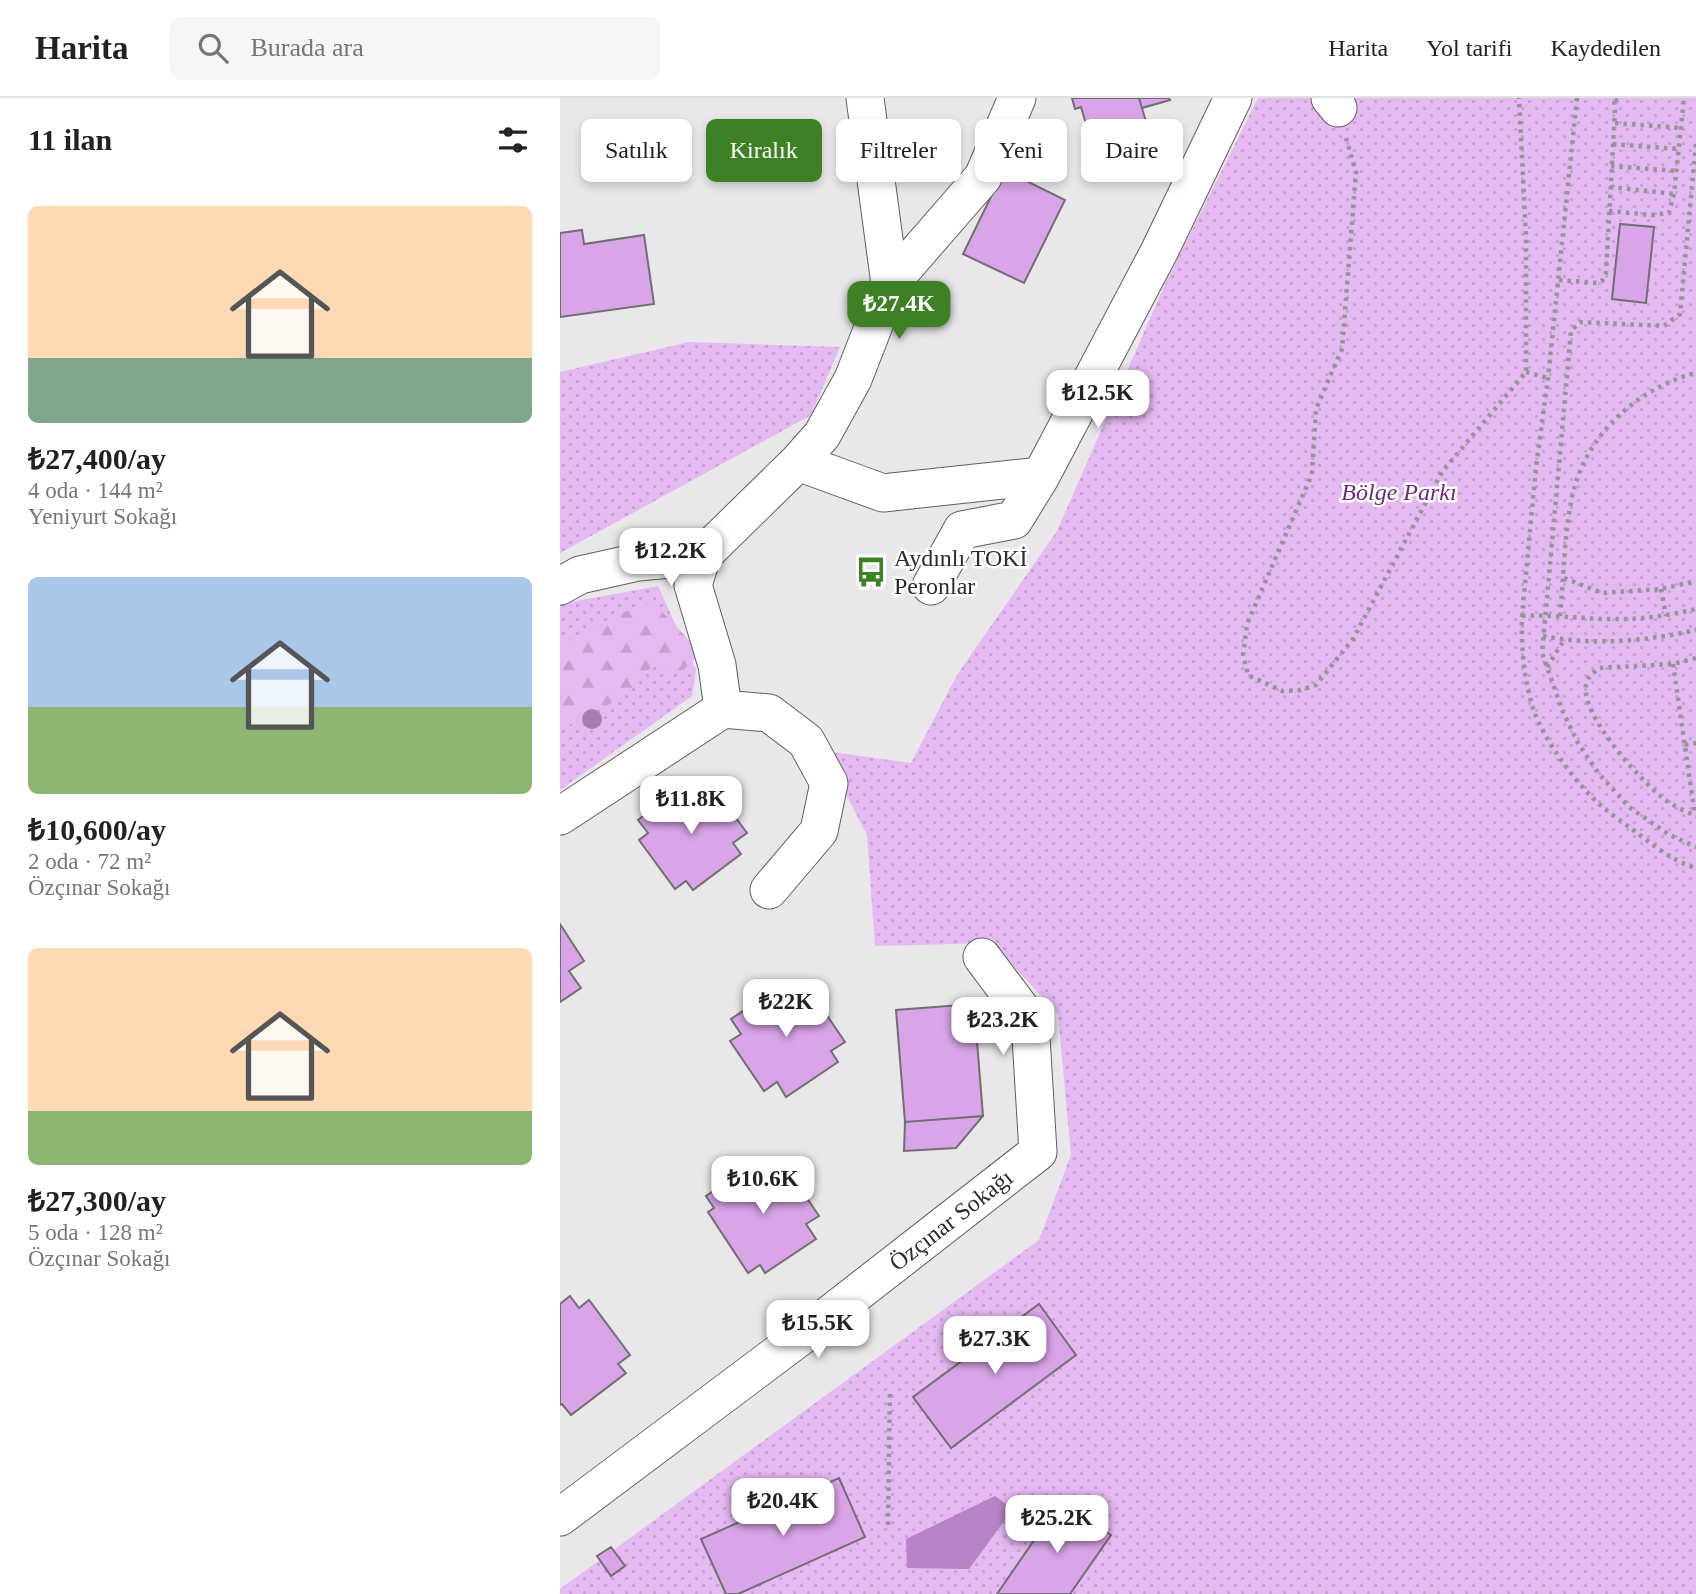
<!DOCTYPE html>
<html lang="tr">
<meta charset="utf-8">
<style>
:root{--surface:#fff;--page:#f6f6f6;--text:#222;--muted:#767676;--line:#e0e0e0;--accent:#3d8124}
body{margin:0;font-family:"Times New Roman",serif;background:var(--page);color:var(--text);height:100vh;display:flex;flex-direction:column;font-size:26px;white-space:nowrap}
*{box-sizing:border-box;margin:0}
p{font-size:23px;color:var(--muted)}
.icon{flex:none;width:38px;height:38px;fill:none;stroke:currentColor;stroke-width:2;stroke-linecap:round;stroke-linejoin:round}
.map{position:relative;flex:1;overflow:hidden}
.side{display:flex;flex-direction:column;background:var(--surface);width:560px}
.side>*{flex:none}
.top-card{position:absolute;left:21px;top:21px;width:665px;height:63px;display:flex;gap:14px}
.price{position:absolute;translate:-50% -60px;padding:0 16px;border-radius:14px;background:#fff;color:#222;font-size:23px;line-height:46px;filter:drop-shadow(0 2px 4px #0008)}
.price::after{content:'';position:absolute;left:50%;top:42px;width:21px;height:16px;margin-left:-10px;background:inherit;clip-path:polygon(0 0,100% 0,50% 100%)}
.price.selected{background:var(--accent);color:#fff}
ul{padding:0;list-style:none}
li{display:grid;align-content:center;gap:14px;height:371px;padding:0 28px}
li span{display:grid;place-items:center;height:217px;border-radius:10px;color:#555}
li>.icon{margin-inline-start:auto}
span .icon{width:126px;height:126px;fill:#fffc;stroke-width:1}
li b{font-size:30px}
h2{display:flex;justify-content:space-between;align-items:center;height:84px;padding:0 28px;font-size:30px}
.pill{padding:0 24px;border-radius:10px;background:var(--surface);box-shadow:0 4px 10px #0003;font-size:24px;line-height:63px}
.pill.selected{background:var(--accent);color:#fff}
header{display:flex;align-items:center;gap:42px;box-sizing:border-box;height:98px;padding:0 35px;background:var(--surface);border-bottom:2px solid var(--line)}
header strong{font-size:33px}
nav{display:flex;gap:38px;margin-inline-start:auto;font-size:24px}
.search{width:490px;height:63px;background:var(--page);display:flex;align-items:center;gap:18px;box-sizing:border-box;padding:0 24px;border-radius:10px;color:var(--muted);font-size:26px}
main{display:flex;flex:1;min-height:0}
.map>svg:first-child{display:block}
.grass{fill:url(#grass-dots)}
.forest{fill:url(#forest-firs)}
.water{fill:#b782c6}
.building{fill:#daa4e9;stroke:#716f72;stroke-width:2}
.lines{fill:none;stroke-linecap:round;stroke-linejoin:round}
.minor-casing{stroke:#605e61;stroke-width:39}
.path{stroke:#969497;stroke-width:4.5;stroke-dasharray:3.5 5;stroke-linecap:butt}
.minor{stroke:#fff;stroke-width:37}
.tree{fill:#a37fad}
.labels{text-anchor:middle;dominant-baseline:central;stroke-width:5;stroke-linejoin:round;paint-order:stroke}
.park-label{font-size:24px;font-style:italic;fill:#6a2a7b;stroke:#fff}
.poi-label{font-size:24px;fill:#2d2c2d;stroke:#fff;text-anchor:start}
.street-label{font-size:24px;fill:#2d2c2d;stroke:#fff}
</style>
<header>
<strong>Harita</strong>
<div class="search"><svg class="icon" aria-label="search" viewBox="0 0 24 24"><circle cx="10" cy="10" r="6"/><path d="M15 15l6 6"/></svg>Burada ara</div>
<nav><a>Harita</a><a>Yol tarifi</a><a>Kaydedilen</a></nav>
</header>
<main>
<section class="side">
<h2>11 ilan<svg class="icon" aria-label="filters" viewBox="0 0 24 24"><path d="M4 7h16M4 17h16"/><circle cx="9" cy="7" r="2"/><circle cx="15" cy="17" r="2"/></svg></h2>
<ul>
<li><span style="background:linear-gradient(#ffd9b3 70%,#7fa58c 0)"><svg class="icon" aria-label="home" viewBox="0 0 24 24"><path d="M3 11l9-7 9 7M6 9v11h12V9"/></svg></span><div><b>₺27,400/ay</b><p>4 oda · 144 m²</p><p>Yeniyurt Sokağı</p></div></li>
<li><span style="background:linear-gradient(#a9c7e8 60%,#8fb573 0)"><svg class="icon" aria-label="home" viewBox="0 0 24 24"><path d="M3 11l9-7 9 7M6 9v11h12V9"/></svg></span><div><b>₺10,600/ay</b><p>2 oda · 72 m²</p><p>Özçınar Sokağı</p></div></li>
<li><span style="background:linear-gradient(#ffd9b3 75%,#8fb573 0)"><svg class="icon" aria-label="home" viewBox="0 0 24 24"><path d="M3 11l9-7 9 7M6 9v11h12V9"/></svg></span><div><b>₺27,300/ay</b><p>5 oda · 128 m²</p><p>Özçınar Sokağı</p></div></li>
</ul>
</section>
<div class="map">
<svg width="1136" height="1496" viewBox="0 0 1136 1496">
<defs>
<pattern id="grass-dots" width="8" height="8" patternUnits="userSpaceOnUse" patternTransform="scale(1.75)"><rect width="8" height="8" fill="#e5b9f2"/><path d="M2 2h.1M6 6h.1" fill="none" stroke="#c59fd0" stroke-width="1.8" stroke-linecap="round"/></pattern>
<pattern id="forest-firs" width="22" height="20" patternUnits="userSpaceOnUse" patternTransform="scale(1.75)"><rect width="22" height="20" fill="#e5b9f2"/><path d="M5 1l3.5 6h-7zM16 11l3.5 6h-7z" fill="#c59fd0"/></pattern>
</defs>
<rect width="100%" height="100%" fill="#e9e7ea"/>
<path class="grass" d="M698,0H1136V1496H0V1491L479,1142L511,1057L498,916L432,845L315,848L307,737L264,653L351,665L397,577L497,433L606,184Z
M129,244L280,249L251,317L0,455V274Z
M98,488L136,572L132,598L0,692V506Z"/>
<path class="forest" d="M95,506L141,555L120,575L93,567L63,599L0,632V547L77,508Z"/>
<path class="water" d="M435,1398L453,1411L409,1471L347,1470L346,1441Z"/>
<path class="building" d="M512,0H579L589,34L533,50L521,9L515,11Z
M579,0H609L610,2L582,10Z
M444,72L505,102L464,185L403,156Z
M1060,126L1094,129L1086,205L1052,201Z
M22,132L24,146L84,137L94,206L0,219V135Z
M129,683L140,699L153,689L187,735L173,745L181,756L133,792L126,783L115,791L79,742L88,735L78,722Z
M0,826L24,863L9,873L21,890L0,904Z
M225,885L231,894L245,885L285,944L271,953L278,964L226,999L217,984L204,993L170,943L181,936L171,921Z
M414,906L423,1018L396,1050L344,1053L345,1024L336,912Z
M414,906L423,1018L345,1024L336,912Z
M200,1062L207,1072L221,1062L259,1118L246,1126L256,1141L205,1175L200,1167L188,1175L148,1114L154,1110L146,1098Z
M10,1198L19,1210L29,1202L70,1257L58,1266L66,1275L11,1317L2,1306L0,1307V1206Z
M479,1206L516,1257L391,1350L353,1299Z
M279,1380L305,1439L178,1496H166L141,1441Z
M501,1403L551,1437L510,1496H437Z
M51,1449L65,1468L51,1478L37,1458Z"/>
<g class="lines">
<g class="minor-casing">
<path id="minor" d="M770,0L778,10
M330,186L423,79L457,0
M238,364L323,395L481,378L600,152L673,0
M0,488L20,477L78,464L142,458L238,364L262,337L293,281L330,186L305,0
M371,488L402,432L454,422L481,378
M163,611L209,615L246,643L269,685L259,733L209,792
M0,718L163,611L157,567L133,487L142,458
M0,1419L256,1227L478,1054L470,923L422,859"/>
</g>
<path class="path" d="M1017,0L988,280L976,369L962,518C961,549 964,584 974,613C984,642 1016,685 1038,705C1049,715 1061,723 1072,731C1092,746 1112,763 1136,770
M1055,3L1063,0
M1055,25L1121,30
M786,40L796,74L782,251L756,311L752,376L687,526L683,557L688,577L722,593L741,592L756,587L793,541L882,374L966,274V138L959,0
M1053,46L1118,51
M1136,46L1120,216L1104,228L1020,224L1011,233L982,555L1003,614L1018,645L1039,676L1069,709L1108,736L1136,749
M1051,68L1117,73
M1050,89L1114,96
M1049,113L1092,117L1109,115L1114,96L1124,0
M999,182L1037,185L1042,183L1046,175L1055,12L1054,0
M966,274L988,280
M1004,480L1042,495L1101,491L1136,483
M1101,491L1106,518
M962,518C995,516 1027,522 1060,521C1086,521 1111,517 1136,511
M1000,518C1004,479 1004,429 1014,391C1029,334 1080,289 1136,275
M983,538C1033,548 1087,543 1136,532
M1136,560L1113,566L1039,570C1033,575 1027,579 1026,587C1020,616 1080,682 1103,700C1112,708 1125,713 1136,718
M1113,566L1135,717
M987,569L1004,542
M1125,647L1136,645
M328,1427L330,1291"/>
<use href="#minor" class="minor"/>
</g>
<circle class="tree" cx="32" cy="621" r="10"/>
<defs>
<g id="bus-bare" transform="scale(2.415)"><path d="M-5-6H5V4H4V6H2V4H-2V6H-4V4H-5ZM-3.5-4V0h7V-4ZM-3.5 1.2v1.5H-2V1.2ZM2 1.2v1.5H3.5V1.2Z" fill="#3d8124" stroke="#fff" stroke-width="2.5" paint-order="stroke"/></g>
</defs>
<g fill-rule="evenodd">
<use href="#bus-bare" x="311" y="474"/>
</g>
<g class="labels">
<g class="park-label">
<text x="839" y="394">Bölge Parkı</text>
</g>
<g class="poi-label">
<text x="334" y="460">Aydınlı TOKİ<tspan x="334" dy="28">Peronlar</tspan></text>
</g>
<g class="street-label">
<text transform="translate(391 1122) rotate(-38)">Özçınar Sokağı</text>
</g>
</g>
</svg>
<b class="price selected" style="left:339px;top:243px">₺27.4K</b>
<b class="price" style="left:538px;top:332px">₺12.5K</b>
<b class="price" style="left:111px;top:490px">₺12.2K</b>
<b class="price" style="left:131px;top:738px">₺11.8K</b>
<b class="price" style="left:226px;top:941px">₺22K</b>
<b class="price" style="left:443px;top:959px">₺23.2K</b>
<b class="price" style="left:203px;top:1118px">₺10.6K</b>
<b class="price" style="left:258px;top:1262px">₺15.5K</b>
<b class="price" style="left:435px;top:1278px">₺27.3K</b>
<b class="price" style="left:223px;top:1440px">₺20.4K</b>
<b class="price" style="left:497px;top:1457px">₺25.2K</b>
<div class="top-card">
<a class="pill">Satılık</a>
<a class="pill selected">Kiralık</a>
<a class="pill">Filtreler</a>
<a class="pill">Yeni</a>
<a class="pill">Daire</a>
</div>
</div>
</main>
